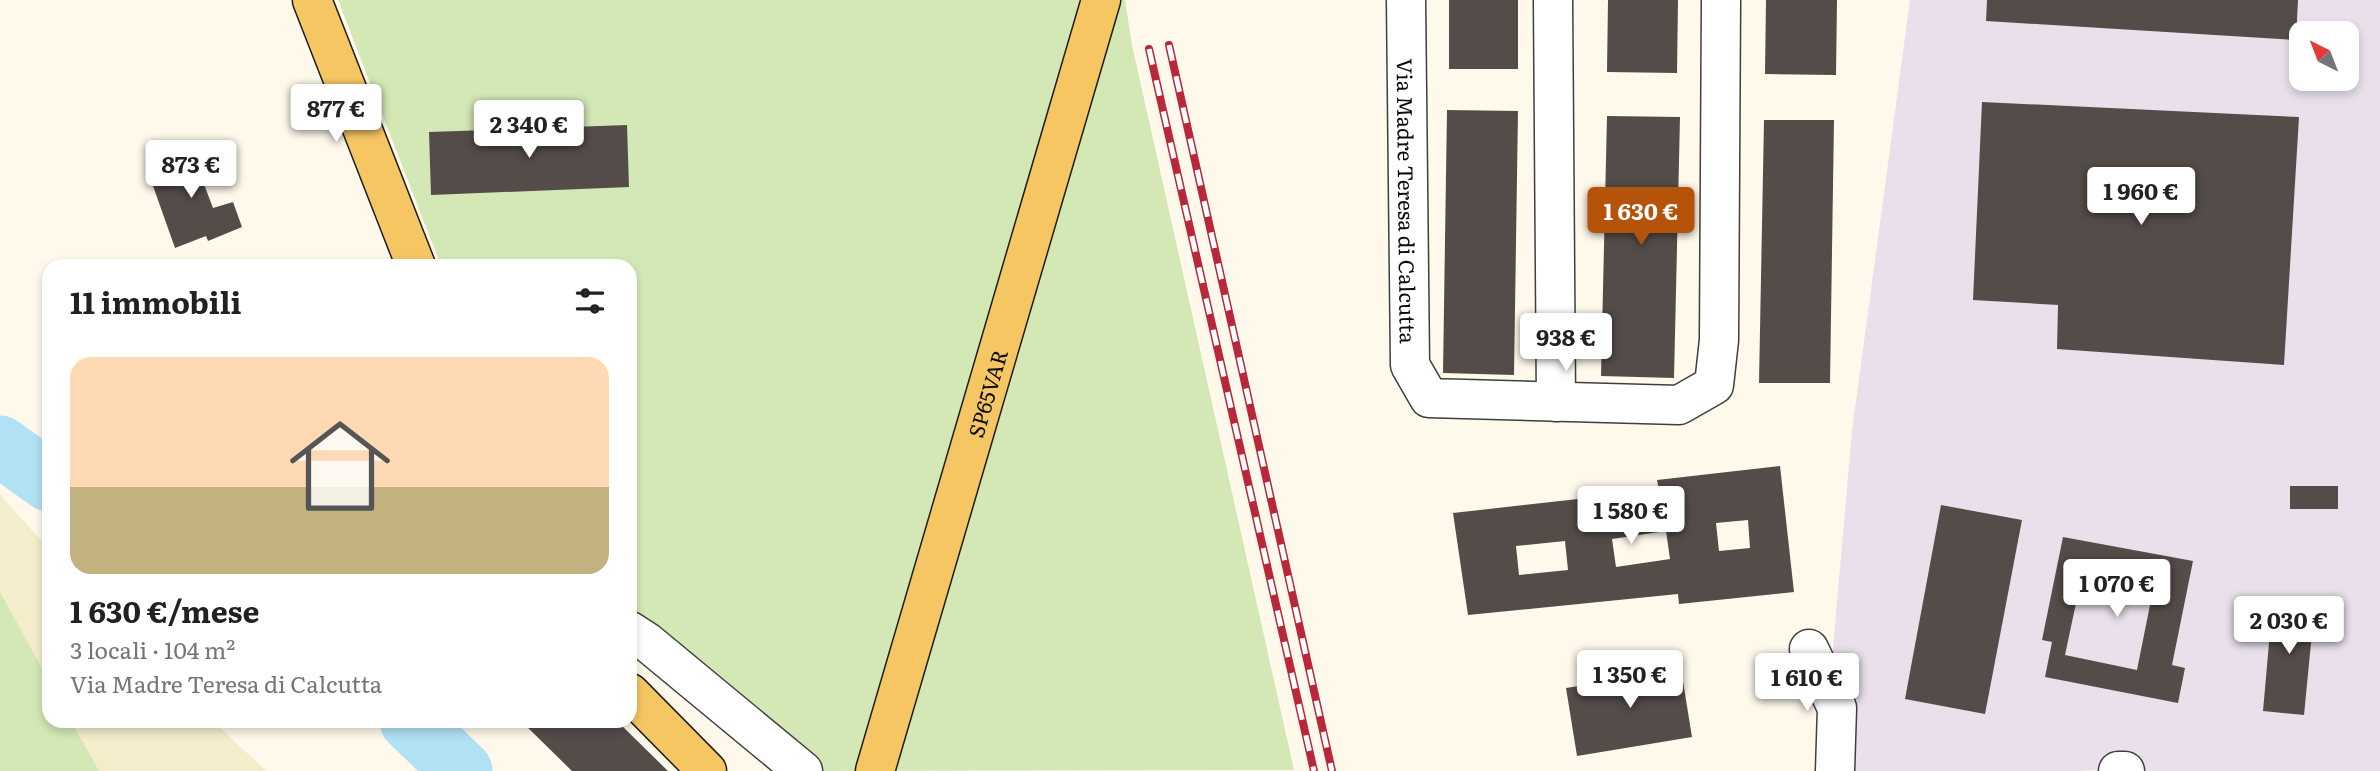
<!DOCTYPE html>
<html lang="it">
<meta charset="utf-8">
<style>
:root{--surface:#fff;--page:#f2f2f2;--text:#202124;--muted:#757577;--accent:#b45309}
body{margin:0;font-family:Literata,serif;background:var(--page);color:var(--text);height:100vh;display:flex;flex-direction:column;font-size:26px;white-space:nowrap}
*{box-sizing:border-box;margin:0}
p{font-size:23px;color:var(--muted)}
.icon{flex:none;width:38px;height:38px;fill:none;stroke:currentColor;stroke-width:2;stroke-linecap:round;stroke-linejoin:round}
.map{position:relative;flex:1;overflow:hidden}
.side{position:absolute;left:42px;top:259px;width:595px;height:469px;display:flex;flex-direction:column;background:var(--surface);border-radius:21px;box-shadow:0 4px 10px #0003}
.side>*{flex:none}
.needle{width:46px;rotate:318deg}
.fabs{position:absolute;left:2289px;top:21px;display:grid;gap:14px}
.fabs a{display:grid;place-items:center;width:70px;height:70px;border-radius:14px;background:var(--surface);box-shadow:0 4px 10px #0003;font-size:35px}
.price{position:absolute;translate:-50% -60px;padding:0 16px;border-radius:7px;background:#fff;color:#222;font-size:23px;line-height:46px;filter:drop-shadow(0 2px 4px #0008)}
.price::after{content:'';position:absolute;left:50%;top:42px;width:21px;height:16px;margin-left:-10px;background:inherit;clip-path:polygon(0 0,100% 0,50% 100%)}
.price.active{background:var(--accent);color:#fff}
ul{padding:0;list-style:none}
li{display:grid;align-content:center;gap:14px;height:371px;padding:0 28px}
li span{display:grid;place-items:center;height:217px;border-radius:21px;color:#555}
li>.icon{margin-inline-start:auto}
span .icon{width:126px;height:126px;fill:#fffc;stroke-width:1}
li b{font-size:30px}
h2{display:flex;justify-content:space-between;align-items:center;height:84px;padding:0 28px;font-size:30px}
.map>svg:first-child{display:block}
.industrial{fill:#e9e0eb;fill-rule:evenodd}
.farmland{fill:#f4edcc}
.green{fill:#d4e8b6}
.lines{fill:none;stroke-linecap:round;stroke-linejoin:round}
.river{stroke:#b1e1f5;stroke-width:61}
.building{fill:#544c49;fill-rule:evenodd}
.minor-casing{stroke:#3f3f3f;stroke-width:41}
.major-casing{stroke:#1d1d1d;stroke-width:41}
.minor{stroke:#fff;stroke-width:38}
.major{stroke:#f6c663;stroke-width:38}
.rail-casing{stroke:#b9273a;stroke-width:8}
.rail{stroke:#fff;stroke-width:5;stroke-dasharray:16;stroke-linecap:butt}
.labels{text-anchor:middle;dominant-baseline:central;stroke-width:7;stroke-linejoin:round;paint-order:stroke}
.street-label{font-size:21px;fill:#0c0c0c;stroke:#fff}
</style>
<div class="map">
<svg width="2380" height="771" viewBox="0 0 2380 771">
<rect width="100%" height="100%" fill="#fff9eb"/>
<path class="industrial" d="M1910,0H2380V771H2138L2124,769L2078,771H1824V751L1852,431ZM2301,33H2347V79H2301Z"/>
<path class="farmland" d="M0,495L49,549V721H213L266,771H0Z"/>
<path class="green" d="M338,0H1125L1132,45L1294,770L819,771L630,620V266H441Z
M0,592L49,681V721H71L99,771H0Z"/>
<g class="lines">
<path class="river" d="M0,446L49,481
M410,721L462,771"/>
</g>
<path class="building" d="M1449,0H1518V69H1449Z
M1608,0H1678L1677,73L1607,72Z
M1766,0H1837L1836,75L1765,74Z
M1987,0H2298L2296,40L1986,21Z
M1982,102L2299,117L2284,365L2057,349L2058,305L1973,300Z
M1447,110L1518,111L1514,375L1443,373Z
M1607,116L1680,117L1674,378L1601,376Z
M1764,120H1834L1830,383H1759Z
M627,125L629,187L431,195L429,132Z
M208,149L217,174L202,179L213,208L233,202L242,227L208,241L206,236L175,248L147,169Z
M1780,466L1794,592L1679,604L1678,594L1468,615L1453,513L1659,490L1657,480ZM1748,520L1750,548L1719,551L1716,523ZM1666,531L1670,559L1616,567L1612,539ZM1565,541L1568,570L1519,575L1516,546Z
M2290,486H2338V509H2290Z
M1941,505L2022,520L1985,714L1905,699Z
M2063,537L2193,561L2172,665L2185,668L2178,703L2045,677L2052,642L2042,640ZM2082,575L2153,590L2137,670L2065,655Z
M2273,598L2315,602L2304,715L2263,711Z
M1680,663L1692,737L1577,756L1566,688L1612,681L1611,674Z
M521,721H617L668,771H572Z"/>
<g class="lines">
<g class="minor-casing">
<g id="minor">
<path id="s1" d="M1406,0L1410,365L1429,398L1679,405L1714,385L1719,340L1721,0"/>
<path d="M1553,0L1556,402"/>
<path d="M630,631L647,642L803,771"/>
<path d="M1809,649L1837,708L1835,771"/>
<path d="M2118,771H2125"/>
</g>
</g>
<g class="major-casing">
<g id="major">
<path d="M312,0L416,266"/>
<path d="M630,693L707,771"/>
<path id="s2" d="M875,771L1101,0"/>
</g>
</g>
<use href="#minor" class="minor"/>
<use href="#major" class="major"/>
<g class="rail-casing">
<path id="rail" d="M1169,45L1332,771
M1149,49L1314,771"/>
</g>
<use href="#rail" class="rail"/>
</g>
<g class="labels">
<g class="street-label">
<text stroke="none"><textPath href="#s1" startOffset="201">Via Madre Teresa di Calcutta</textPath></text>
<text stroke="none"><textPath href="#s2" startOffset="394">SP65VAR</textPath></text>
</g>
</g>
</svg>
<div class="fabs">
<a><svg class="needle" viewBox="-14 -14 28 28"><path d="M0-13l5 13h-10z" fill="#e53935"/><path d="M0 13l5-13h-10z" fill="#757577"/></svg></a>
</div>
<b class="price" style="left:336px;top:144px">877 €</b>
<b class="price" style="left:529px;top:160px">2 340 €</b>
<b class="price" style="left:191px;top:200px">873 €</b>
<b class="price" style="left:2141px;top:227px">1 960 €</b>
<b class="price active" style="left:1641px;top:247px">1 630 €</b>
<b class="price" style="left:1566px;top:373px">938 €</b>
<b class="price" style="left:1631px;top:546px">1 580 €</b>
<b class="price" style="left:2117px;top:619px">1 070 €</b>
<b class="price" style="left:2289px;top:656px">2 030 €</b>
<b class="price" style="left:1630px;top:710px">1 350 €</b>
<b class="price" style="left:1807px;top:713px">1 610 €</b>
<section class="side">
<h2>11 immobili<svg class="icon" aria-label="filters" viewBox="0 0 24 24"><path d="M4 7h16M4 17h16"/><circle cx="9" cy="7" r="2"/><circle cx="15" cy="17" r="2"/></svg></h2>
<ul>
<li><span style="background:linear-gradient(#ffd9b3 60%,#c2b280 0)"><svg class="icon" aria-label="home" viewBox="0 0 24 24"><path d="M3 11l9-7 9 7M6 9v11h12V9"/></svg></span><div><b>1 630 €/mese</b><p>3 locali · 104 m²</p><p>Via Madre Teresa di Calcutta</p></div></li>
</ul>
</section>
</div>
